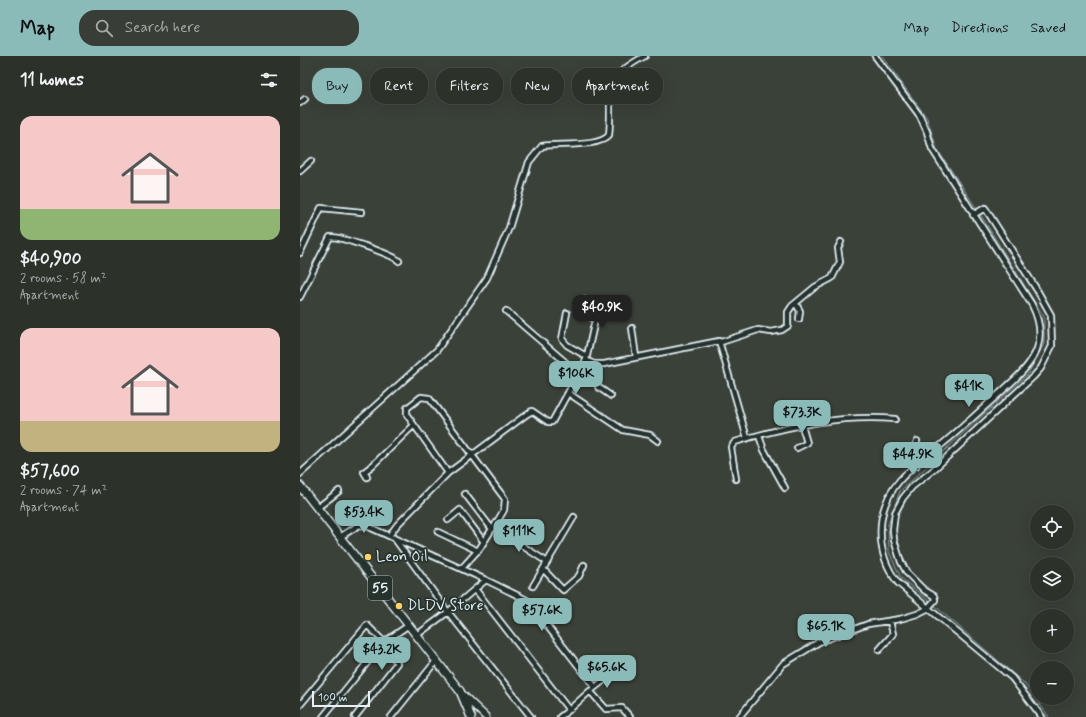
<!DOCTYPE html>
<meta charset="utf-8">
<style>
:root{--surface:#2c312a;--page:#383d36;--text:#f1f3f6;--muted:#a6a9a8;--line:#484c47;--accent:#8bbbb9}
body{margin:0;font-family:Mynerve,sans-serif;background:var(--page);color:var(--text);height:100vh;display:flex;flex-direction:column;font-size:15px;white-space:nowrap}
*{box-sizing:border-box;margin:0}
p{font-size:13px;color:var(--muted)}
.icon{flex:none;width:22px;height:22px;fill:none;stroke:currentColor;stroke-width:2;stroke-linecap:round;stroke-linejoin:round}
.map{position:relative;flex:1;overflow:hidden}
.sheet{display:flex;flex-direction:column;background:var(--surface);width:300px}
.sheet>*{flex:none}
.guide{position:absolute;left:12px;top:12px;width:380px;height:36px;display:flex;gap:8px}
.buttons{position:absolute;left:730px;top:449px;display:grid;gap:8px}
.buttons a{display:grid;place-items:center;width:44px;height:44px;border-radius:50%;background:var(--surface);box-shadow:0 4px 16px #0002,0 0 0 1px var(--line);font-size:20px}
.scale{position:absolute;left:12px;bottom:10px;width:58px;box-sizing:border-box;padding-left:4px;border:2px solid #e8f1f8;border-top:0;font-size:11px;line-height:14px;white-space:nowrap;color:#e8f1f8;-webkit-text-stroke:3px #26332d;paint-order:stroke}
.price{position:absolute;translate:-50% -34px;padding:0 9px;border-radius:8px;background:var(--accent);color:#111;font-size:13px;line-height:26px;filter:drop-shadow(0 1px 2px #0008)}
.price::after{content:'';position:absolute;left:50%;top:24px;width:12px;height:9px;margin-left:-6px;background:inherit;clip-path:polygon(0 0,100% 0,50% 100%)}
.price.on{background:#222;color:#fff}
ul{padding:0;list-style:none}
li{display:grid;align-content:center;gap:8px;height:212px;padding:0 20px}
li span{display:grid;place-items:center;height:124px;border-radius:12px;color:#555}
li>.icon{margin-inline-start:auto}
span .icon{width:72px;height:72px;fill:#fffc;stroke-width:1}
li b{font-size:17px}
h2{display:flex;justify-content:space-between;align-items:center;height:48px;padding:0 20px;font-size:17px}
.chip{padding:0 14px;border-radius:16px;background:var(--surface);box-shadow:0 4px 16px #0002,0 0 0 1px var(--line);font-size:14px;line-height:36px}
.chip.on{background:var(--accent);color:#111}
header{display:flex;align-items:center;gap:24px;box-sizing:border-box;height:56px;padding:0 20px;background:var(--accent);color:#111}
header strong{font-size:19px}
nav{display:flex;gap:22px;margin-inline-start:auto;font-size:14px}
.search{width:280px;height:36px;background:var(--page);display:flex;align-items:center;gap:10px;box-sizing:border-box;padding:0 14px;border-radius:16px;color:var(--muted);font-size:15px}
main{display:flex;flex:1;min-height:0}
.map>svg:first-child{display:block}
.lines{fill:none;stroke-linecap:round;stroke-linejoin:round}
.stream{stroke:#8a9fa8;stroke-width:1}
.minor-casing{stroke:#e8f1f8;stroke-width:8}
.major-casing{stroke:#e8f1f8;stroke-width:9}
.highway-casing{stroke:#e8f1f8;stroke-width:10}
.minor{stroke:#26332d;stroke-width:4.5}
.major{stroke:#26332d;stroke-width:6}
.highway{stroke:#26332d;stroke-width:7}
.poi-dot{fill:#ffd166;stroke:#26332d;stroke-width:1.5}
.labels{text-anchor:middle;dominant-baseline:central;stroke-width:3.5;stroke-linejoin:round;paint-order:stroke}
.shield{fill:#26332d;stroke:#aeb8bb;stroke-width:1}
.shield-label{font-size:14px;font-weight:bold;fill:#e8f1f8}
.poi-label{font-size:15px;fill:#e8f1f8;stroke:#26332d;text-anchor:start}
</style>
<header>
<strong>Map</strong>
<div class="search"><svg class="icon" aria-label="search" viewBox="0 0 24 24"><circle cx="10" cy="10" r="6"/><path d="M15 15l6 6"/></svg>Search here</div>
<nav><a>Map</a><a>Directions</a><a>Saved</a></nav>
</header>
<main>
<section class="sheet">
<h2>11 homes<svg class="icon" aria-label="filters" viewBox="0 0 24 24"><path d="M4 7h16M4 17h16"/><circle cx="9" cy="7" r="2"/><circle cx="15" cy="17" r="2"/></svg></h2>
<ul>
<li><span style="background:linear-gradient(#f6c9c9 75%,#8fb573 0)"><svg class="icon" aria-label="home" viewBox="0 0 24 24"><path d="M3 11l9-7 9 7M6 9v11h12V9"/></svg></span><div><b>$40,900</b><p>2 rooms · 58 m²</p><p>Apartment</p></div></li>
<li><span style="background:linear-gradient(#f6c9c9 75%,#c2b280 0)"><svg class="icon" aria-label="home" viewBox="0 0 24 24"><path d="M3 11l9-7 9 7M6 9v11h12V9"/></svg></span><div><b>$57,600</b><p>2 rooms · 74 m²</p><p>Apartment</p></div></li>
</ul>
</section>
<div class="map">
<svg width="786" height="661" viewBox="0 0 786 661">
<rect width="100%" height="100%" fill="#3a4138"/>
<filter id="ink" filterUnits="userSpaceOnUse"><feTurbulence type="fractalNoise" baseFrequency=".025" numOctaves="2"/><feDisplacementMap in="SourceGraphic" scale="8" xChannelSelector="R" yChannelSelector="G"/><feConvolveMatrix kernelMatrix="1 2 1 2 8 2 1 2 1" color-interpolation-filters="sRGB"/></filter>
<g filter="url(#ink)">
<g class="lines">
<path class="stream" d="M582,0L627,62L637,93L677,153
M630,546L601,522L589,496L588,469L600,435L728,318L744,288V261L680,158
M634,549L725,628L749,661"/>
<g class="minor-casing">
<path id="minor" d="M575,0L620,60L627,76L632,93L732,249C739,263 742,279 737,293C730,311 714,324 700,337C682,353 664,370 646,385C631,398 613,409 600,424C574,454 575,497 598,527L712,622L742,661
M0,47L5,43
M0,115L11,105
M0,197L21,152L62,156
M0,241L30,181C39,180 94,199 99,205
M285,244L284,257L295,264L286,304
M496,248L500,255L499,263
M206,255L278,317
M267,257L262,283L267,289L286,300
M332,272L336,301
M421,286L458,274L471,276L482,274L488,270V256L492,250L515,231L532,222L540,206L538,192L541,186
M279,316L292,323
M298,327V331L311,340
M268,337L323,374L350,379L358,385
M459,380L464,394L485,432
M497,392L507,387L502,370
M616,410L613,397L617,385
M148,417L107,359V352L121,341L129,342L205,443L204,454L194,471
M0,418L137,294L187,222L209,172L229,106L242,90C259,87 299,92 309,79C314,33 297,26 345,0
M67,421L64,416L73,409L113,370
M436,423L431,391L435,386C486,370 542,358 595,363
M17,452L39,435
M148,464L160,454L184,486
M193,472L194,471L247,506
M138,476L178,495
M89,480L97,469L148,417L227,358L232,355L248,366H252L286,304L294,308H304L419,285L447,382
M40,481L59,469L67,470L186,524L175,533
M94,482L148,556L117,579
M162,512L180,492L192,473L165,438
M243,513L263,534L279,520L284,509
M186,524L227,544L295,631
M233,530L274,461
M579,594L593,578L590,565
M293,633L313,617
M0,649L67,569L84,586L97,607L55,661
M23,661L84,586L109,569
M91,661L136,605
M231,661L148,556L175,533L269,654L290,635L306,653L322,652L330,661
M260,661L269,654
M439,661L483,608L519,586L568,568L600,563L617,558L627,553L635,544L634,540L624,534L607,517L601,506L594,484L593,474L595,457L603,442L612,431L632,415L734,320L741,312L752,290L751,259L737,234L685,152L673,159"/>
</g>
<g class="major-casing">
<path id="major" d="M161,637L186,661"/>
</g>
<g class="highway-casing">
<path id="highway" d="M0,430L160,635L171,661"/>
</g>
<use href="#minor" class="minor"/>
<use href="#major" class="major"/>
<use href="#highway" class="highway"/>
</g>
</g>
<g class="poi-dot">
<circle cx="68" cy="501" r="4"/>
<circle cx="99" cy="550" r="4"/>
</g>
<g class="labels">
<rect class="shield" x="68" y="520" width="24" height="24" rx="3"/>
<g class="shield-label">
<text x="80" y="532">55</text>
</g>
<g class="poi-label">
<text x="76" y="501">Leon Oil</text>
<text x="107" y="550">DLDV Store</text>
</g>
</g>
</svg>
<div class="buttons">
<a><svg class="icon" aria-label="locate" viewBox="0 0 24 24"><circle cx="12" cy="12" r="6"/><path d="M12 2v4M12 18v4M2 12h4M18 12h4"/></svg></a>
<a><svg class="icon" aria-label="layers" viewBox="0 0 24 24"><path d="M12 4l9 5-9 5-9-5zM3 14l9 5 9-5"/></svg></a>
<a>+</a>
<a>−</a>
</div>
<div class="scale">100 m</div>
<b class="price on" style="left:302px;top:273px">$40.9K</b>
<b class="price" style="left:276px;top:339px">$106K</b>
<b class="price" style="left:669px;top:352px">$41K</b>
<b class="price" style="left:502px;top:378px">$73.3K</b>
<b class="price" style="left:613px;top:420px">$44.9K</b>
<b class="price" style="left:64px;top:478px">$53.4K</b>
<b class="price" style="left:219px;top:497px">$111K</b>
<b class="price" style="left:242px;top:576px">$57.6K</b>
<b class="price" style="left:526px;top:592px">$65.1K</b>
<b class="price" style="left:82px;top:615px">$43.2K</b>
<b class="price" style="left:307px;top:633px">$65.6K</b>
<div class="guide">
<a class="chip on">Buy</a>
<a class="chip">Rent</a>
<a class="chip">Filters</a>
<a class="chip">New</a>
<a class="chip">Apartment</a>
</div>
</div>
</main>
